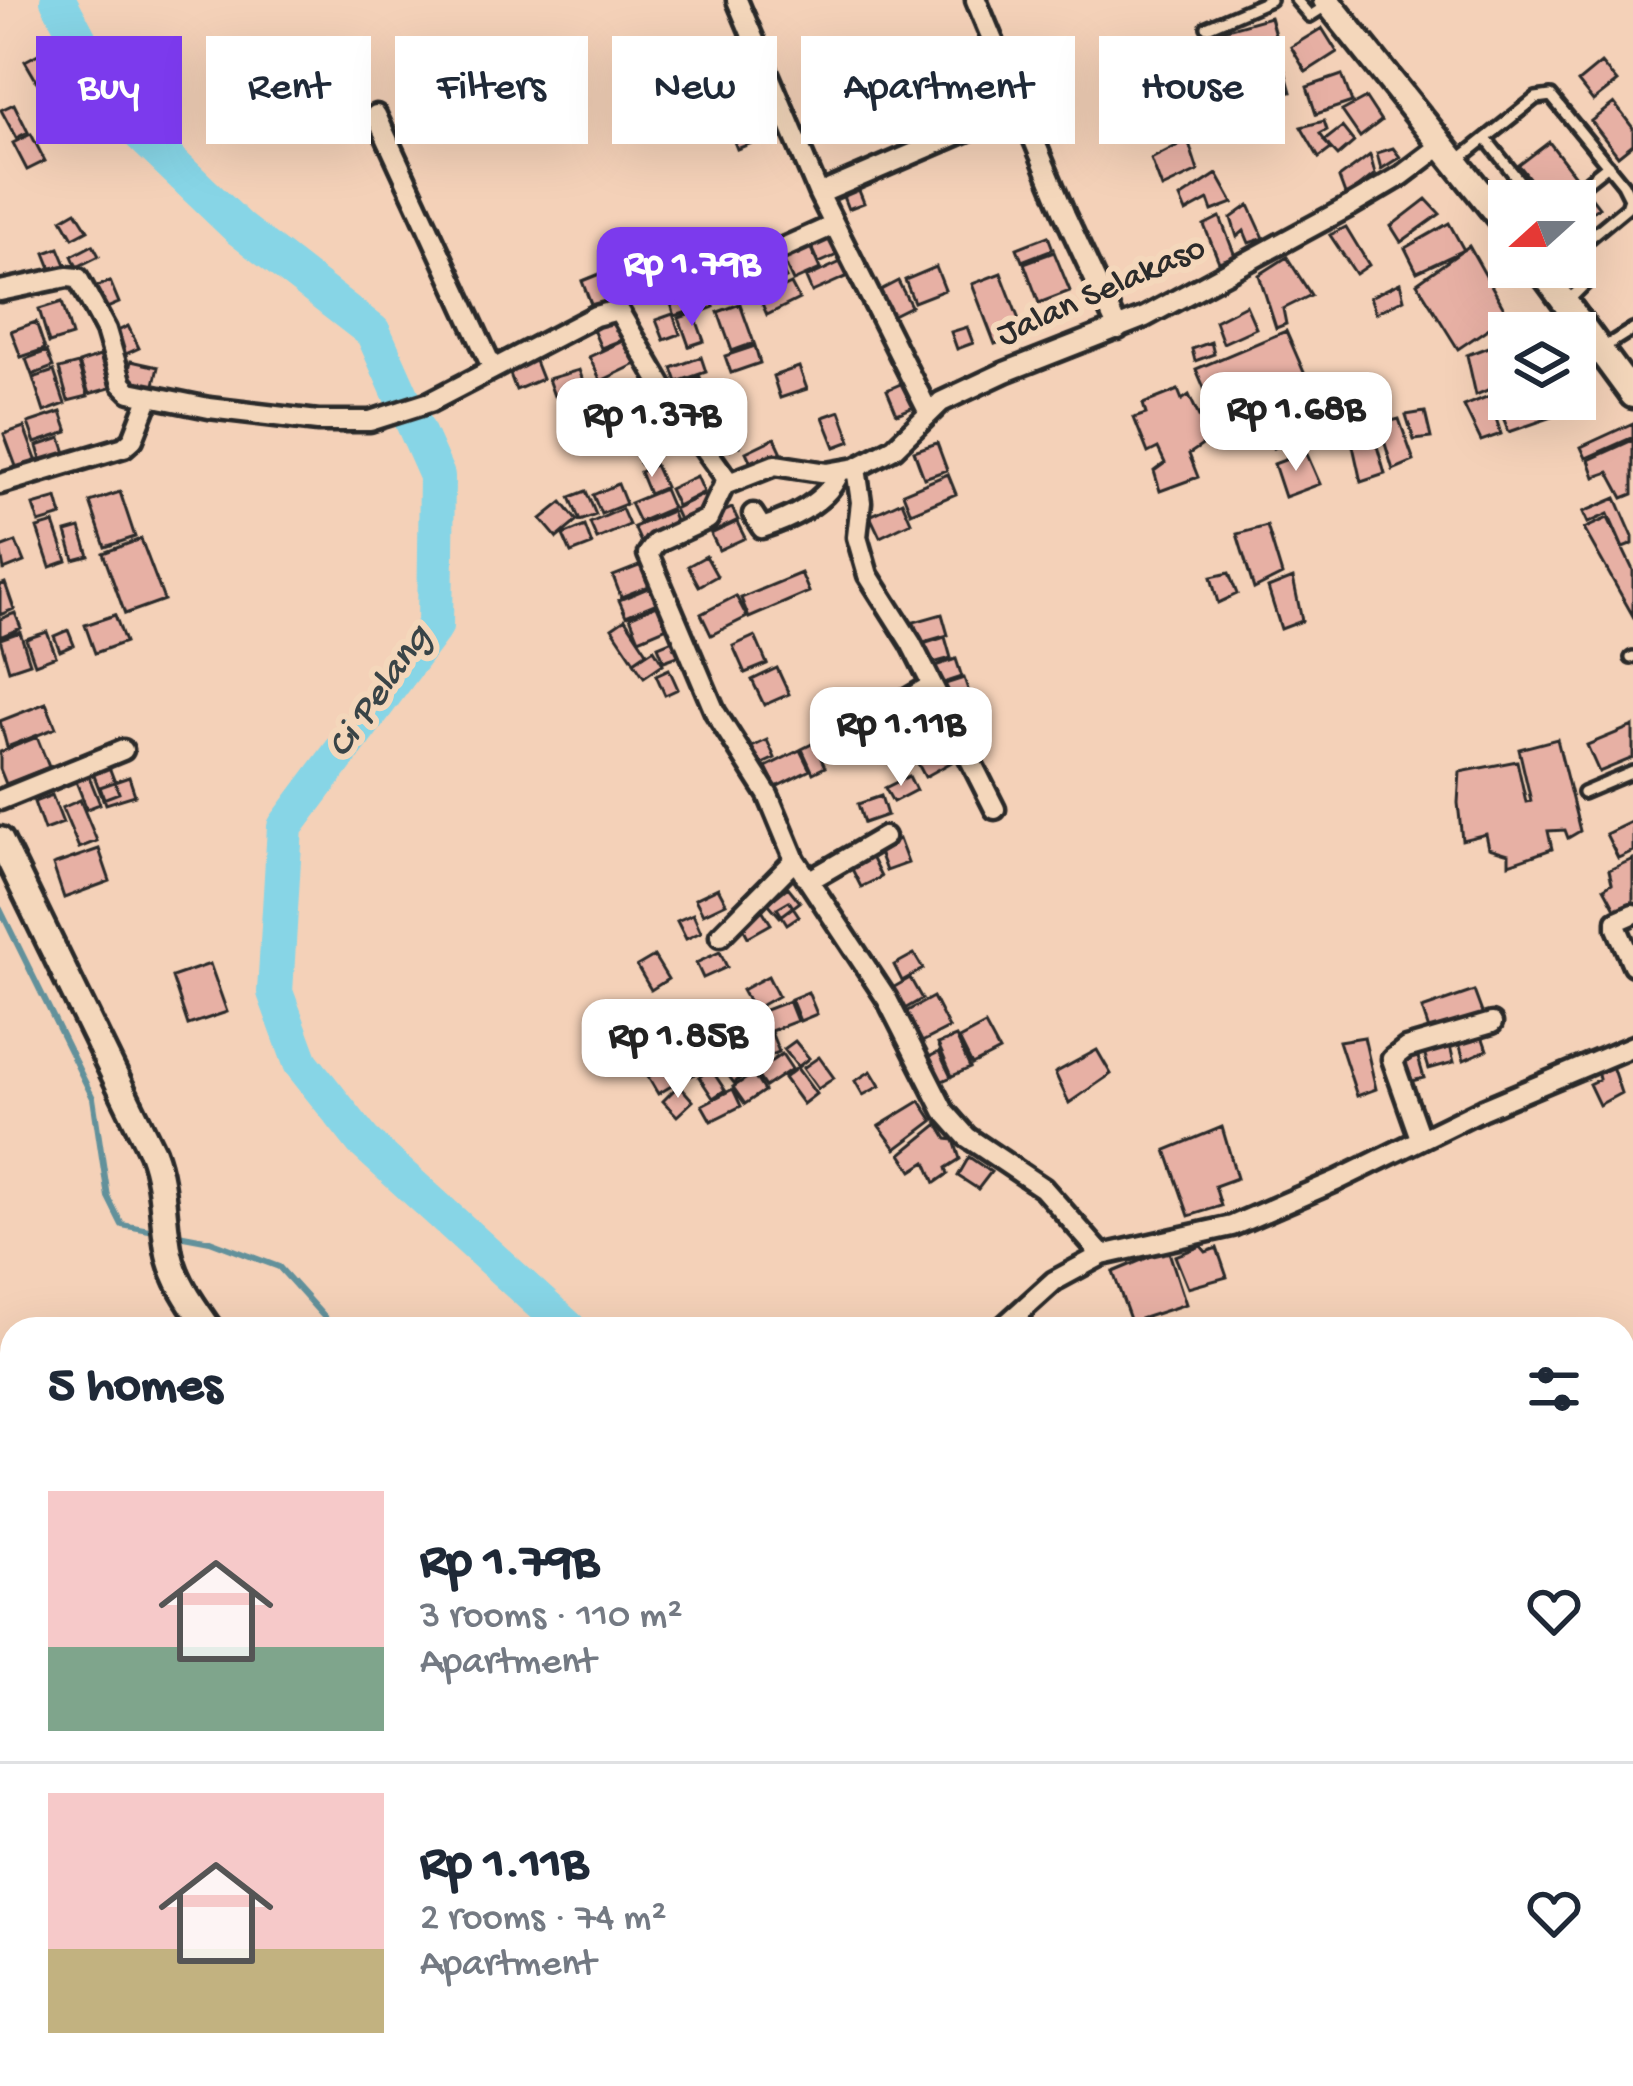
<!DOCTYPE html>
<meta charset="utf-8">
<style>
:root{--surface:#fff;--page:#f2f2f3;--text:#1f2937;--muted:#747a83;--line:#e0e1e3;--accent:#7c3aed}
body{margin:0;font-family:"Gochi Hand",sans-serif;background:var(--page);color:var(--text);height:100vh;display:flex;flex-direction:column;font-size:45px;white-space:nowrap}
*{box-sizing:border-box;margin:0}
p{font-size:39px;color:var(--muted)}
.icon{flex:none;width:66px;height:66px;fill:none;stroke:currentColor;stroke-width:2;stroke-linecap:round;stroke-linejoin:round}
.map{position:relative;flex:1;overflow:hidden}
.panel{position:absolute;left:0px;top:1317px;width:1635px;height:771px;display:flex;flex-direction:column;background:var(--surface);border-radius:36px 36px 0 0;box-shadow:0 12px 48px #0002}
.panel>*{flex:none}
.guide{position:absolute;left:36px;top:36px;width:1563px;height:108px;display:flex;gap:24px}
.needle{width:78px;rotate:249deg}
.buttons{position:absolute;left:1488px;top:180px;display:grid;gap:24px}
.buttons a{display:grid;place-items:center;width:108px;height:108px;border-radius:0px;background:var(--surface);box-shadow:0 12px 48px #0002;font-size:60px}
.price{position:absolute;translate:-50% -102px;padding:0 27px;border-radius:24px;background:#fff;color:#222;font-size:39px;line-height:78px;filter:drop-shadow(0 3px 6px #0008)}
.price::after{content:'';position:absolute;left:50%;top:72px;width:36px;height:27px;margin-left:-18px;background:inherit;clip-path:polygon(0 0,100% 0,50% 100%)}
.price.selected{background:var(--accent);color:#fff}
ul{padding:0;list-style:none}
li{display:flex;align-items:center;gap:36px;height:300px;padding:0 48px}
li+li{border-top:3px solid var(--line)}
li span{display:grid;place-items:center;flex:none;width:336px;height:240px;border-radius:0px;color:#555}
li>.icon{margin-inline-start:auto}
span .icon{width:144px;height:144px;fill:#fffc;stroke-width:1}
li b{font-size:51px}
h2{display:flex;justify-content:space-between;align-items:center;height:144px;padding:0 48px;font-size:51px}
.pill{padding:0 42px;border-radius:0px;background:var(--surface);box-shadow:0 12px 48px #0002;font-size:42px;line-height:108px}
.pill.selected{background:var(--accent);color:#fff}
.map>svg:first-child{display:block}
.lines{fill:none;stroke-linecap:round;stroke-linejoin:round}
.stream{stroke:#62919b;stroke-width:6}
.river{stroke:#87d5e6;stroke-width:36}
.building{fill:#e7b0a4;stroke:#2b2b2b;stroke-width:3}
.lane-casing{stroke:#2b2b2b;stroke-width:18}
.street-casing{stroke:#2b2b2b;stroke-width:27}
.secondary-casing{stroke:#2b2b2b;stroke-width:33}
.lane{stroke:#f4d7bb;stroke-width:9}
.street{stroke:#f4d7bb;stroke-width:18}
.secondary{stroke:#f4d7bb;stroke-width:24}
.labels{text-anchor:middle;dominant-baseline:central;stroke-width:12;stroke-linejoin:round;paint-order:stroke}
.street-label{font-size:36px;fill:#2b2b2b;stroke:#f4d7bb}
.water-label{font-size:39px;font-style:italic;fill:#394447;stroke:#f4d7bb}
</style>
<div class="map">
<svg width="1633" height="2086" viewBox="0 0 1633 2086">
<rect width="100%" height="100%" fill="#f4d1b8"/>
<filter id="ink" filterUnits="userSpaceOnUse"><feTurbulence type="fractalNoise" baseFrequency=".00833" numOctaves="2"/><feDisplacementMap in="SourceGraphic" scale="24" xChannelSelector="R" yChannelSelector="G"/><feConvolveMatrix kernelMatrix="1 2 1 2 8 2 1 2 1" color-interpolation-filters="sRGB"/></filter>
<g filter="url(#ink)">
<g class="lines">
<path class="stream" d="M0,909L93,1098L108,1197L122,1225L160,1232
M173,1234L210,1241L279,1267L335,1329
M0,1709L12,1715"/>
<path class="river" d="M58,0L117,111L240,229L373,332L437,476L435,626L285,827L275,992L301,1063L363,1141L569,1329
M1623,1418L1633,1426"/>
</g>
<path class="building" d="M1270,17L1291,92L1218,112L1198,37Z
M1322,28L1337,52L1306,72L1291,47Z
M1142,52L1181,128L1165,135L1162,127L1127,136L1109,95L1127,88L1120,65Z
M40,53L54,80L40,87L25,61Z
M1601,63L1617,82L1593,101L1578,82Z
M1342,75L1352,102L1316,114L1307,87Z
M1366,98L1381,121L1360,137L1342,111Z
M1614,103L1633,128V144L1618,156L1591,121Z
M14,104L28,132L16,138L1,110Z
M781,106L789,128L737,149L728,126Z
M1324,121L1327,130L1320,134L1331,149L1319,158L1301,127Z
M1342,127L1354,142L1338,156L1324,141Z
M31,134L45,161L27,170L13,143Z
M1188,140L1198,171L1162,188L1151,159Z
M1549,142L1599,207L1575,225V201H1547L1519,165Z
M1393,148L1400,157L1381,169L1377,153Z
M1370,155L1375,174L1346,197L1339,178Z
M1217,174L1233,203L1212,211L1208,200L1186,212L1180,198Z
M856,183L864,203L848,209L840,189Z
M1426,199L1440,214L1401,242L1391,226Z
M1249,205L1264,238L1249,243L1244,231L1237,237L1231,218Z
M76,211L88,230L73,238L62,219Z
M1220,217L1235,256L1219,262L1204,225Z
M1449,223L1464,250L1417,272L1405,248Z
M1346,227L1369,265L1356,274L1330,235Z
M829,231L839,254L819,263L809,240Z
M1048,236L1053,249L1022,261L1017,248Z
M808,242L820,269L793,281L781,255Z
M93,245L99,256L77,267L72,256Z
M1469,246L1508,315L1458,349L1417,283Z
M59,248L67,267L53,273L45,253Z
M1054,252L1070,291L1039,303L1024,263Z
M1287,257L1311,295L1283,309L1286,324L1276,328L1259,275Z
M776,258L786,278L756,292L747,272Z
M843,261L850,275L812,292L806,278Z
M936,267L945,290L914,302L905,280Z
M602,273L614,304L594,312L582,281Z
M1001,273L1024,333L995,344L972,284Z
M732,280L737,292L716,300L711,288Z
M110,281L119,303L100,311L91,289Z
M898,281L911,306L887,318L875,293Z
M1400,283L1404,299L1376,313L1370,297Z
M791,284L799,299L767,315L760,299Z
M707,289L714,307L698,313L691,295Z
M689,297L694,310L675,316L671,304Z
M62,302L72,336L49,343L39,309Z
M740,304L754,343L732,351L718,312Z
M1246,305L1256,328L1223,343L1215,321Z
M694,313L704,341L689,346L679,318Z
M673,314L680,334L664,340L656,320Z
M614,315L624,339L601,348L591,325Z
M36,322L45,349L21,357L11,331Z
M128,326L139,348L119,357L108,336Z
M967,327L973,343L957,349L951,332Z
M1286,331L1309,384L1217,418L1196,369Z
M1509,339V381L1476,395L1467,355Z
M625,340L636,364L601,381L589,357Z
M1211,342L1214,354L1195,361L1192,349Z
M755,346L760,363L731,373L725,356Z
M47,351L53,367L32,375L26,359Z
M100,356L110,388L89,394L79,363Z
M533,356L542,379L516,390L507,366Z
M701,357L706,372L677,382L672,368Z
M131,361L158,367L152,393L125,387Z
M78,364L88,396L68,401L59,369Z
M799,367L807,389L780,398L773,376Z
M579,370L585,386L554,396L548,379Z
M54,371L65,404L44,412L33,378Z
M700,377L707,396L685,405L677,386Z
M903,383L914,407L897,414L887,390Z
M1366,383L1378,414L1348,427L1337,397Z
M1509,389V399H1560L1564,413L1509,432L1494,395Z
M1178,390L1182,400L1189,395L1210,440L1189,454L1198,477L1160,491L1154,471L1165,463L1158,448L1148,453L1134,418L1146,414L1143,404Z
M1489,396L1501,434L1481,441L1464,406Z
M711,398L743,400L740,446L708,443Z
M840,411L851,441L835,447L823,417Z
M61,412L68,432L35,443L28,423Z
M1425,412L1431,438L1414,440L1406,415Z
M1294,413L1303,436L1273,448L1263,427Z
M1399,419L1414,461L1393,470L1379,424Z
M1633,423V437L1586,458L1581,447Z
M24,427L37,462L17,469L4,434Z
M1373,432L1385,474L1361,482L1351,437Z
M61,438L67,456L42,464L37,446Z
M775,438L783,455L754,469L746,452Z
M1633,440V494L1623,498L1609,472L1595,477L1589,460Z
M651,443L656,458L640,464L634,448Z
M937,443L947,470L924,478L914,451Z
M1306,452L1320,484L1285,497L1274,464Z
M655,465L665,487L649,494L640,472Z
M948,474L956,494L911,513L903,493Z
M697,476L704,492L677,506L669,489Z
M618,484L626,504L601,514L593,495Z
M664,489L672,508L639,522L630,503Z
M586,491L596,515L580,521L570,497Z
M120,492L135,537L105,547L90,502Z
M703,495L711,513L682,526L674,509Z
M57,498L62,516L39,523L33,505Z
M1616,498L1633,537V544L1623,548L1608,514L1588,523L1583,512Z
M902,501L911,522L880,537L870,516Z
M562,502L577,521L557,538L541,519Z
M732,508L738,520L711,533L705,521Z
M622,509L629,525L597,539L590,523Z
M671,511L679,531L643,547L634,527Z
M1608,518L1633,570V616L1584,529Z
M737,522L745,538L719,550L711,534Z
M54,523L67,561L50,567L37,528Z
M585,526L592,545L571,553L563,535Z
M1267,526L1282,575L1254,589L1237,534Z
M80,528L89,556L74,560L66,532Z
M141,539L164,600L125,614L103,553Z
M16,542L24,562L4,570L0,548Z
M706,556L717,576L699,586L688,566Z
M644,564L652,585L621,597L613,576Z
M801,573L809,592L749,618L741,598Z
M1229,573L1237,594L1218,603L1211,577Z
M1293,578L1302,621L1281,629L1268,588Z
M5,583L14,609L0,615V585Z
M655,585L662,601L626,616L619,600Z
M736,596L747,617L711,635L701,614Z
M662,603L672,625L639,639L630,617Z
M15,613L21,628L0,637V619Z
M942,614L948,635L920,643L914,622Z
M115,615L125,642L95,653L85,625Z
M625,619L647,652L634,661L612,628Z
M68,630L74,645L60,651L54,636Z
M20,632L30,663L9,670L0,639Z
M47,632L56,656L35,664L26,639Z
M755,636L767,664L745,673L733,646Z
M680,637L686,653L664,661L658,646Z
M945,637L951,658L926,665L920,645Z
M654,649L663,664L644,677L634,662Z
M956,659L962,677L935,686L929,668Z
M777,668L789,694L764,705L752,680Z
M669,669L678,689L665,695L656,675Z
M964,678L972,701L948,710L939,686Z
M46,703L56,728L7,747L0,721Z
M937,723L948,739L928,752L918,736Z
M1633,726V758L1599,772L1587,745Z
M917,736L926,753L904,764L895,748Z
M37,737L49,767L6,784L0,769V752Z
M1557,739L1580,831L1568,838L1565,830L1548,831L1552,849L1509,864V854L1489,848L1486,834L1462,840L1458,803L1460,772L1517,761L1526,802L1531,801L1519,749Z
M767,740L775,758L760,765L752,747Z
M949,741L959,758L925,777L916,760Z
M814,743L825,767L813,773L802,749Z
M800,750L810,770L776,787L766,767Z
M109,767L119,793L103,799L93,773Z
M88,774L100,804L87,809L75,779Z
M909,776L916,790L893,802L885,788Z
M129,777L135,795L106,804L100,787Z
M52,795L63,823L44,830L34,802Z
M881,796L887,815L864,823L858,804Z
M80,800L97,841L79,848L62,808Z
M1633,821V851L1618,858L1606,834Z
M899,839L908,863L886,871L877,847Z
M99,849L110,881L64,898L53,865Z
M870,855L881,877L861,887L850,865Z
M1633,859V907L1618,914L1604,888L1612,883L1609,870Z
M788,887L800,902L780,917L768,903Z
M718,888L726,903L703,914L695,899Z
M789,901L799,916L787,924L777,908Z
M761,908L771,924L748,937L739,920Z
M693,914L701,932L686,939L677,921Z
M720,952L727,967L703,978L696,963Z
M914,954L923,969L902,981L894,965Z
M654,956L668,979L651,990L637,966Z
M210,964L227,1012L188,1025L172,977Z
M768,976L778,996L753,1010L742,990Z
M910,978L922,999L901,1011L889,990Z
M1474,991L1484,1018L1431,1036L1422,1009Z
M808,992L817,1014L800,1021L791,999Z
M933,997L949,1028L918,1044L902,1014Z
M789,1001L797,1021L763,1034L755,1014Z
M751,1017L758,1035L738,1043L731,1026Z
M682,1018L696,1047L676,1057L662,1028Z
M985,1025L999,1051L972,1065L959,1039Z
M771,1032L779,1052L760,1060L751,1041Z
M1482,1036L1487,1050L1464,1060L1459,1043Z
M956,1037L970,1068L952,1076L938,1044Z
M1364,1037L1376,1089L1357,1096L1339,1041Z
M795,1041L809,1058L798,1067L784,1049Z
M733,1045L751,1070L734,1083L715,1058Z
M1450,1046L1454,1062L1429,1069L1424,1053Z
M706,1047L714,1064L691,1076L682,1058Z
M1097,1050L1111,1074L1069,1103L1055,1073Z
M939,1052L951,1077L933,1085L921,1061Z
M782,1054L792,1069L765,1087L755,1072Z
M1417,1054L1424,1078L1408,1082L1399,1063Z
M819,1057L834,1078L818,1089L803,1068Z
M1611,1063L1621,1093L1599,1105L1589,1084L1599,1079L1597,1071Z
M668,1064L678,1082L658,1094L648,1077Z
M797,1068L816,1094L803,1104L784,1078Z
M711,1069L725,1090L713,1098L699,1077Z
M871,1071L880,1086L863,1095L855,1081Z
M753,1074L764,1091L745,1104L733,1087Z
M679,1085L693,1101L677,1116L663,1101Z
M733,1089L741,1106L711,1121L702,1105Z
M920,1101L933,1121L896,1149L879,1126Z
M938,1124L947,1139L954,1140L960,1159L946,1168L948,1174L935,1183L926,1162L912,1171L901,1154Z
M1222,1127L1237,1178L1215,1186L1221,1206L1189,1216L1166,1150Z
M969,1157L991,1172L978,1189L958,1176Z
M1201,1246L1206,1252L1217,1248L1227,1277L1188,1288L1175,1256Z
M1168,1249L1186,1304L1131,1322L1113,1272Z
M677,2076H708L694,2086H682Z"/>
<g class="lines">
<g class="lane-casing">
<path id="lane" d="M1296,0L1310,16L1329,4
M1207,27L1270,0
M1486,139L1535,201
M1456,162L1536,98L1551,96L1623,184L1630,198L1627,207L1575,250
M1583,185L1608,165
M1569,300L1585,284L1575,267
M1601,349L1633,329
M1631,658L1633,657
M1583,793L1633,772"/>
</g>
<g class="street-casing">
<path id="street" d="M737,0L819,194L928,411
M976,0L1065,215L1118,329
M376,115L493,369
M819,194L1022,107
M745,265L834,225
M0,291L67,277L78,278L106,330L122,384L130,392L209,408L318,421H370L430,402L595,316L618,310L672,403L729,482
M856,468L861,502L857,537L868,575L911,643L995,809
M0,484L124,447L133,439L149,398
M753,514L762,528C790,519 827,502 839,473
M838,740L932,685
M0,800L123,750
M810,880L884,837
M1633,914L1617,921V928L1633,965
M720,936L795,860
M1420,1138L1392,1059L1406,1048L1492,1023
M1102,1255L1043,1188L967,1137L944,1111L887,999L795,860L768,795L715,712L648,554L656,543L708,519L724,485L775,465L827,473L856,468L894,448L941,402L1005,372L1145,317L1350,206L1401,176L1442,145
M1001,1329L1054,1281L1102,1255L1232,1226L1336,1181L1483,1109L1633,1046"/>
</g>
<g class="secondary-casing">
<path id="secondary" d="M1326,0L1509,229
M1539,267L1633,395
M0,840L152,1152C165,1186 162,1219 169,1254C175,1282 193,1306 209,1329
M733,2076L742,2086"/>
</g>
<use href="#lane" class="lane"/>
<use href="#street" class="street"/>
<use href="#secondary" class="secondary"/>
</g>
</g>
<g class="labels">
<g class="street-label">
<text transform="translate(1102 293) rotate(-24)">Jalan Selakaso</text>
</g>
<g class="water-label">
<text transform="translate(381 693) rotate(-55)">Ci Pelang</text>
</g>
</g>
</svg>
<div class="buttons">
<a><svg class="needle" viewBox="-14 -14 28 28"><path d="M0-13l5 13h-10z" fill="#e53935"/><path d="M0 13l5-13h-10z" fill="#747a83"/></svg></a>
<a><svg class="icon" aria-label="layers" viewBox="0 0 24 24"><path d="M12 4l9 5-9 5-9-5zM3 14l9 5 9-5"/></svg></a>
</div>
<b class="price selected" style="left:692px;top:329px">Rp 1.79B</b>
<b class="price" style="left:1296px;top:474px">Rp 1.68B</b>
<b class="price" style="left:652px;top:480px">Rp 1.37B</b>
<b class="price" style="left:901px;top:789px">Rp 1.11B</b>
<b class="price" style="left:678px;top:1101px">Rp 1.85B</b>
<div class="guide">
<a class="pill selected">Buy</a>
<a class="pill">Rent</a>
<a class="pill">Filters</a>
<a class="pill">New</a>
<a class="pill">Apartment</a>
<a class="pill">House</a>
</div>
<section class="panel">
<h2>5 homes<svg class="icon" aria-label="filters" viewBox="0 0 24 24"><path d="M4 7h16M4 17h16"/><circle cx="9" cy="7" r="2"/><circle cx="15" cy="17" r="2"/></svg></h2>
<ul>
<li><span style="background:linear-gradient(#f6c9c9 65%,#7fa58c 0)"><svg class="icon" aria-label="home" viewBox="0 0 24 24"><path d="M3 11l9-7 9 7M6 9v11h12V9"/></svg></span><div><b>Rp 1.79B</b><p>3 rooms · 110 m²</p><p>Apartment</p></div><svg class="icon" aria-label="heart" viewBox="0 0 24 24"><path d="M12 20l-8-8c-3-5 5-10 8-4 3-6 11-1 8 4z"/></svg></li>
<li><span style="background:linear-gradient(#f6c9c9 65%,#c2b280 0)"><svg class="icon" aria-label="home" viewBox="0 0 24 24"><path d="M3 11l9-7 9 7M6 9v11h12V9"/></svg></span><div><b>Rp 1.11B</b><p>2 rooms · 74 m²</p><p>Apartment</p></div><svg class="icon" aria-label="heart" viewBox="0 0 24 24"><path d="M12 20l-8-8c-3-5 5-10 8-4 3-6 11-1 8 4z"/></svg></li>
</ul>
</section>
</div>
